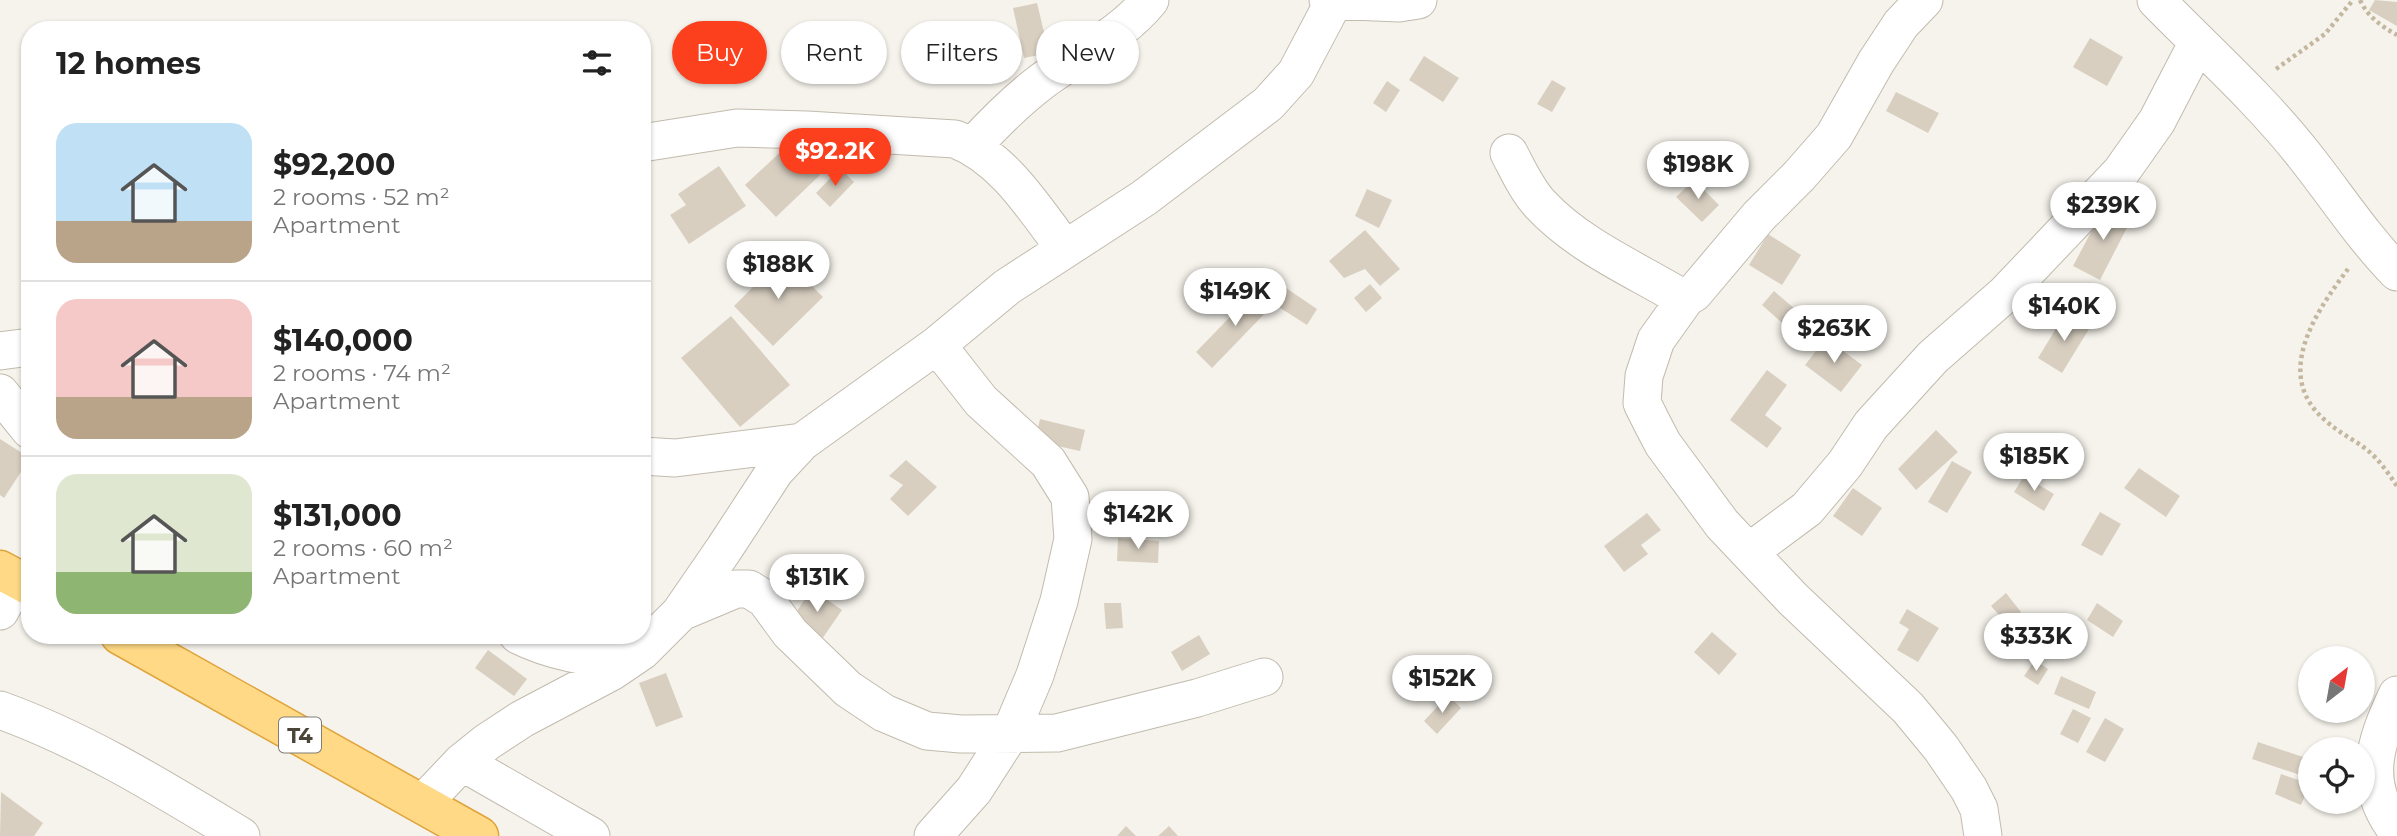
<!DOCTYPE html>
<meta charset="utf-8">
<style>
:root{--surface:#fff;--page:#f6f6f6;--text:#222;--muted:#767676;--line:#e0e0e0;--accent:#fc3f1d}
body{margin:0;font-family:Montserrat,sans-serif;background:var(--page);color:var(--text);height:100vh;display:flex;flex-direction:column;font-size:26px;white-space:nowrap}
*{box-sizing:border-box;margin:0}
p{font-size:23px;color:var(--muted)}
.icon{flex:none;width:38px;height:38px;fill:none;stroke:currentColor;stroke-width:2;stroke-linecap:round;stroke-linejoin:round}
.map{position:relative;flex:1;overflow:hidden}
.details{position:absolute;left:21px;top:21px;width:630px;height:623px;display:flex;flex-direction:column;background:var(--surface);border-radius:28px;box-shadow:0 2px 5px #0004}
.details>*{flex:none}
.guide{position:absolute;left:672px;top:21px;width:665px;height:63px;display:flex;gap:14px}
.needle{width:46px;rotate:31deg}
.controls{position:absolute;left:2298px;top:646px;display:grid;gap:14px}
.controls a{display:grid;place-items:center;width:77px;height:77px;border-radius:50%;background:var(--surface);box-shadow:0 2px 5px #0004;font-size:35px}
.price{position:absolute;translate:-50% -60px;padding:0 16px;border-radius:24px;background:#fff;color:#222;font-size:23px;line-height:46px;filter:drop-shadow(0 2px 4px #0008)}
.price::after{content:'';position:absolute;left:50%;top:42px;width:21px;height:16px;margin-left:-10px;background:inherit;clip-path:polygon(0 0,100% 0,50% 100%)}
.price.on{background:var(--accent);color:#fff}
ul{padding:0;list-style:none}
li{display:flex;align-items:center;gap:21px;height:175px;padding:0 35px}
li+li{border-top:2px solid var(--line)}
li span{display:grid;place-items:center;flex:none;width:196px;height:140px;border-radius:21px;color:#555}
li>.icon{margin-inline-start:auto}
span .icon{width:84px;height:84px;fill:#fffc;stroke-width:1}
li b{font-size:30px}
h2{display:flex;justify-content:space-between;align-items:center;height:84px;padding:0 35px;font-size:30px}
.tag{padding:0 24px;border-radius:32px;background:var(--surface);box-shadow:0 2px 5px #0004;font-size:24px;line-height:63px}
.tag.on{background:var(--accent);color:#fff}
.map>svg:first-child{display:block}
.building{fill:#d8cfc1}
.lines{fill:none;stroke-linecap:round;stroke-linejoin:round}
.minor-casing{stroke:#c2bbae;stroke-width:39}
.trunk-casing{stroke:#e0a43c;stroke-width:41}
.path{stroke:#c4b79f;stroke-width:4.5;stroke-dasharray:3.5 3.5;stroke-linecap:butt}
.minor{stroke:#fff;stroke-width:37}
.trunk{stroke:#ffd985;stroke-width:38}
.labels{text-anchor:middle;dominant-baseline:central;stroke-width:5;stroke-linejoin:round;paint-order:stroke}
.shield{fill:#fff;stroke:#817c74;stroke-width:2}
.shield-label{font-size:21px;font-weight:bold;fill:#4b4439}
</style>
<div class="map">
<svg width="2397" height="836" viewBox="0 0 2397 836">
<rect width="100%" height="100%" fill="#f6f3ec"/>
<path class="building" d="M2375,0L2397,2V26L2369,10Z
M1037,3L1049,53L1024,58L1013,8Z
M2090,38L2123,57L2107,86L2073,67Z
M1424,56L1459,78L1443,102L1409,80Z
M1552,80L1566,88L1552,112L1537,104Z
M1387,81L1400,90L1386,112L1373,103Z
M1896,92L1939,113L1928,133L1886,111Z
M790,143L820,175L776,217L745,185Z
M719,166L746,206L689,244L670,215L686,205L678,194Z
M840,168L854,182L830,207L816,193Z
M1694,180L1719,205L1702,222L1676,197Z
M1367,189L1392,200L1379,228L1355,216Z
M2106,204L2132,218L2100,280L2073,266Z
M1365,230L1400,269L1380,286L1365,269L1344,278L1329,261Z
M1768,234L1801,255L1782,285L1749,265Z
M783,257L823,297L773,346L734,306Z
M1370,284L1382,298L1366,312L1354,298Z
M1258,288L1274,304L1212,368L1196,352Z
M1286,288L1317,309L1307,325L1274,304Z
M1774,291L1802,315L1789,329L1762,305Z
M2065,314L2089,329L2062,373L2038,358Z
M731,316L790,385L740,427L681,358Z
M1826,338L1862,365L1841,392L1805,365Z
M1767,370L1787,385L1765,415L1782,428L1767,448L1730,420Z
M1040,419L1085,430L1080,451L1035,441Z
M1936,430L1958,452L1916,490L1898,469Z
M0,439L30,458L4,498L0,495Z
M906,460L937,487L908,516L890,499L903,485L889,476Z
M1952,461L1972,472L1947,513L1928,502Z
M2139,468L2180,496L2166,517L2124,488Z
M2024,476L2054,494L2044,511L2014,492Z
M1853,488L1882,508L1862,536L1833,516Z
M2100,512L2121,524L2102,556L2081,545Z
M1647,513L1661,530L1641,545L1648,554L1624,572L1604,546Z
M1118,538L1159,541L1158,563L1117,561Z
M812,589L842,610L822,639L792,618Z
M2006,593L2021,612L2007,624L1991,606Z
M1104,603H1121L1123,628L1106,629Z
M2097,603L2123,621L2113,637L2087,620Z
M1907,609L1939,628L1918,662L1897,650L1909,629L1899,623Z
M1712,632L1737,654L1719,675L1694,652Z
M1199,635L1210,654L1182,671L1171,652Z
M488,650L527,679L514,696L475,668Z
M2035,660L2048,669L2038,685L2024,676Z
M666,673L683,717L656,727L639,683Z
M2061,676L2096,692L2089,709L2054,694Z
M1448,695L1461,708L1437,734L1424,721Z
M2073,709L2091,718L2078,743L2060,734Z
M2105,718L2124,729L2105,762L2086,752Z
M2258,742L2309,759L2303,776L2252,759Z
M2281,774L2310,784L2301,805L2275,794Z
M1,792L43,823L34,836H0Z
M1126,826L1136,836H1117Z
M1169,826L1178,836H1158Z"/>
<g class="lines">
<g class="minor-casing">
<path id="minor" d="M1328,0L1399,3L1418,0
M2156,0C2206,51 2260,99 2304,155C2335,194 2362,236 2397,272
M642,143L737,128L807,130L955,139C1004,158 1034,208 1065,249
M973,146C994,123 1016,101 1041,82C1078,54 1120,37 1150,0
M1509,153C1518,170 1527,190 1540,204C1578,245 1632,268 1679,296L1686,298L1694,293L1759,216L1799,176L1834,136L1876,62L1901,24L1924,0
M1686,298L1656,340L1644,376L1642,403L1652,423L1663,444L1722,524L1793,599L1908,708L1941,748L1969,789L1979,809L1983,836
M0,351L30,347
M0,393L30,430
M642,456L675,458L802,442
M1749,552L1807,509L1845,464L1871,425L1933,357L2005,294L2121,172L2157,121L2198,42
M0,611L17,579
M681,612L736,589H749L765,599L790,633L848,689L884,713L927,731L961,734L1057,733L1197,698L1264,677
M518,635C552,652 588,657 625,662
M2397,695C2374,744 2361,784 2397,831
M0,710C86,741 163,789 241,836
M462,762L591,836
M423,803L462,762L487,742L522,719L611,672L642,651L680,613L724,549L775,471L802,442L937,345L1007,287L1144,198L1268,104L1296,73L1334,1
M933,836L974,790L1010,734L1035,675L1059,601L1073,539L1070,497L1048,462L981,401L937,345"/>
</g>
<g class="trunk-casing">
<path id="trunk" d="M0,570L30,586
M120,635L479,836"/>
</g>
<path class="path" d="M2360,0C2368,17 2381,26 2397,35
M2276,69L2325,34L2353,0
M2348,269C2315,313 2272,376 2326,421C2338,432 2353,439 2366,449C2379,459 2388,473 2397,486"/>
<use href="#minor" class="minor"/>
<use href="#trunk" class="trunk"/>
</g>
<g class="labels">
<rect class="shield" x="279" y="717.5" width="42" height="35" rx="5"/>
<g class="shield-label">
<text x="300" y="735">T4</text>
</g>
</g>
</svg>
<div class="controls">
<a><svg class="needle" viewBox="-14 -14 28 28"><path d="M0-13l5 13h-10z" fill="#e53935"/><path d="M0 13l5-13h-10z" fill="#767676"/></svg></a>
<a><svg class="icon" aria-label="locate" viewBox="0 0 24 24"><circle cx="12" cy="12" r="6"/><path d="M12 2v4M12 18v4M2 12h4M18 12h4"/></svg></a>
</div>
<b class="price on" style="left:835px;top:188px">$92.2K</b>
<b class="price" style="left:1698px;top:201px">$198K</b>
<b class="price" style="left:2103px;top:242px">$239K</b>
<b class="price" style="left:778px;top:301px">$188K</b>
<b class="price" style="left:1235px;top:328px">$149K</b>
<b class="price" style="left:2064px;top:343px">$140K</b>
<b class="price" style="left:1834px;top:365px">$263K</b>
<b class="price" style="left:2034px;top:493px">$185K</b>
<b class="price" style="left:1138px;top:551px">$142K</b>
<b class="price" style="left:817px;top:614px">$131K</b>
<b class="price" style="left:2036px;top:673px">$333K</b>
<b class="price" style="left:1442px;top:715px">$152K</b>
<div class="guide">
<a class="tag on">Buy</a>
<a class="tag">Rent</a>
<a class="tag">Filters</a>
<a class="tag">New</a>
</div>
<section class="details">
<h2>12 homes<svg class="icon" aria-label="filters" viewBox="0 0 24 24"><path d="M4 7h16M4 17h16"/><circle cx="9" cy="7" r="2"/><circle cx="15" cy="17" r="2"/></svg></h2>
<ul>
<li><span style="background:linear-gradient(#bfe0f5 70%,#b9a48a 0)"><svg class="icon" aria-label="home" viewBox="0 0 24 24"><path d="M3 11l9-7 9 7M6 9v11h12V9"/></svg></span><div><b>$92,200</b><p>2 rooms · 52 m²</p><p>Apartment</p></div></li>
<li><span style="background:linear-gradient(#f6c9c9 70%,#b9a48a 0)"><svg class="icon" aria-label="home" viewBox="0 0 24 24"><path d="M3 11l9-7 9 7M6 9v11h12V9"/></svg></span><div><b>$140,000</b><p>2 rooms · 74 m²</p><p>Apartment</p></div></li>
<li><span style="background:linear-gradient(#dfe7d0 70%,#8fb573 0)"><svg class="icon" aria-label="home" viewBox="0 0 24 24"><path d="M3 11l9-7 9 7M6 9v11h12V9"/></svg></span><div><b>$131,000</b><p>2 rooms · 60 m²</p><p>Apartment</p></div></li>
</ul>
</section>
</div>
